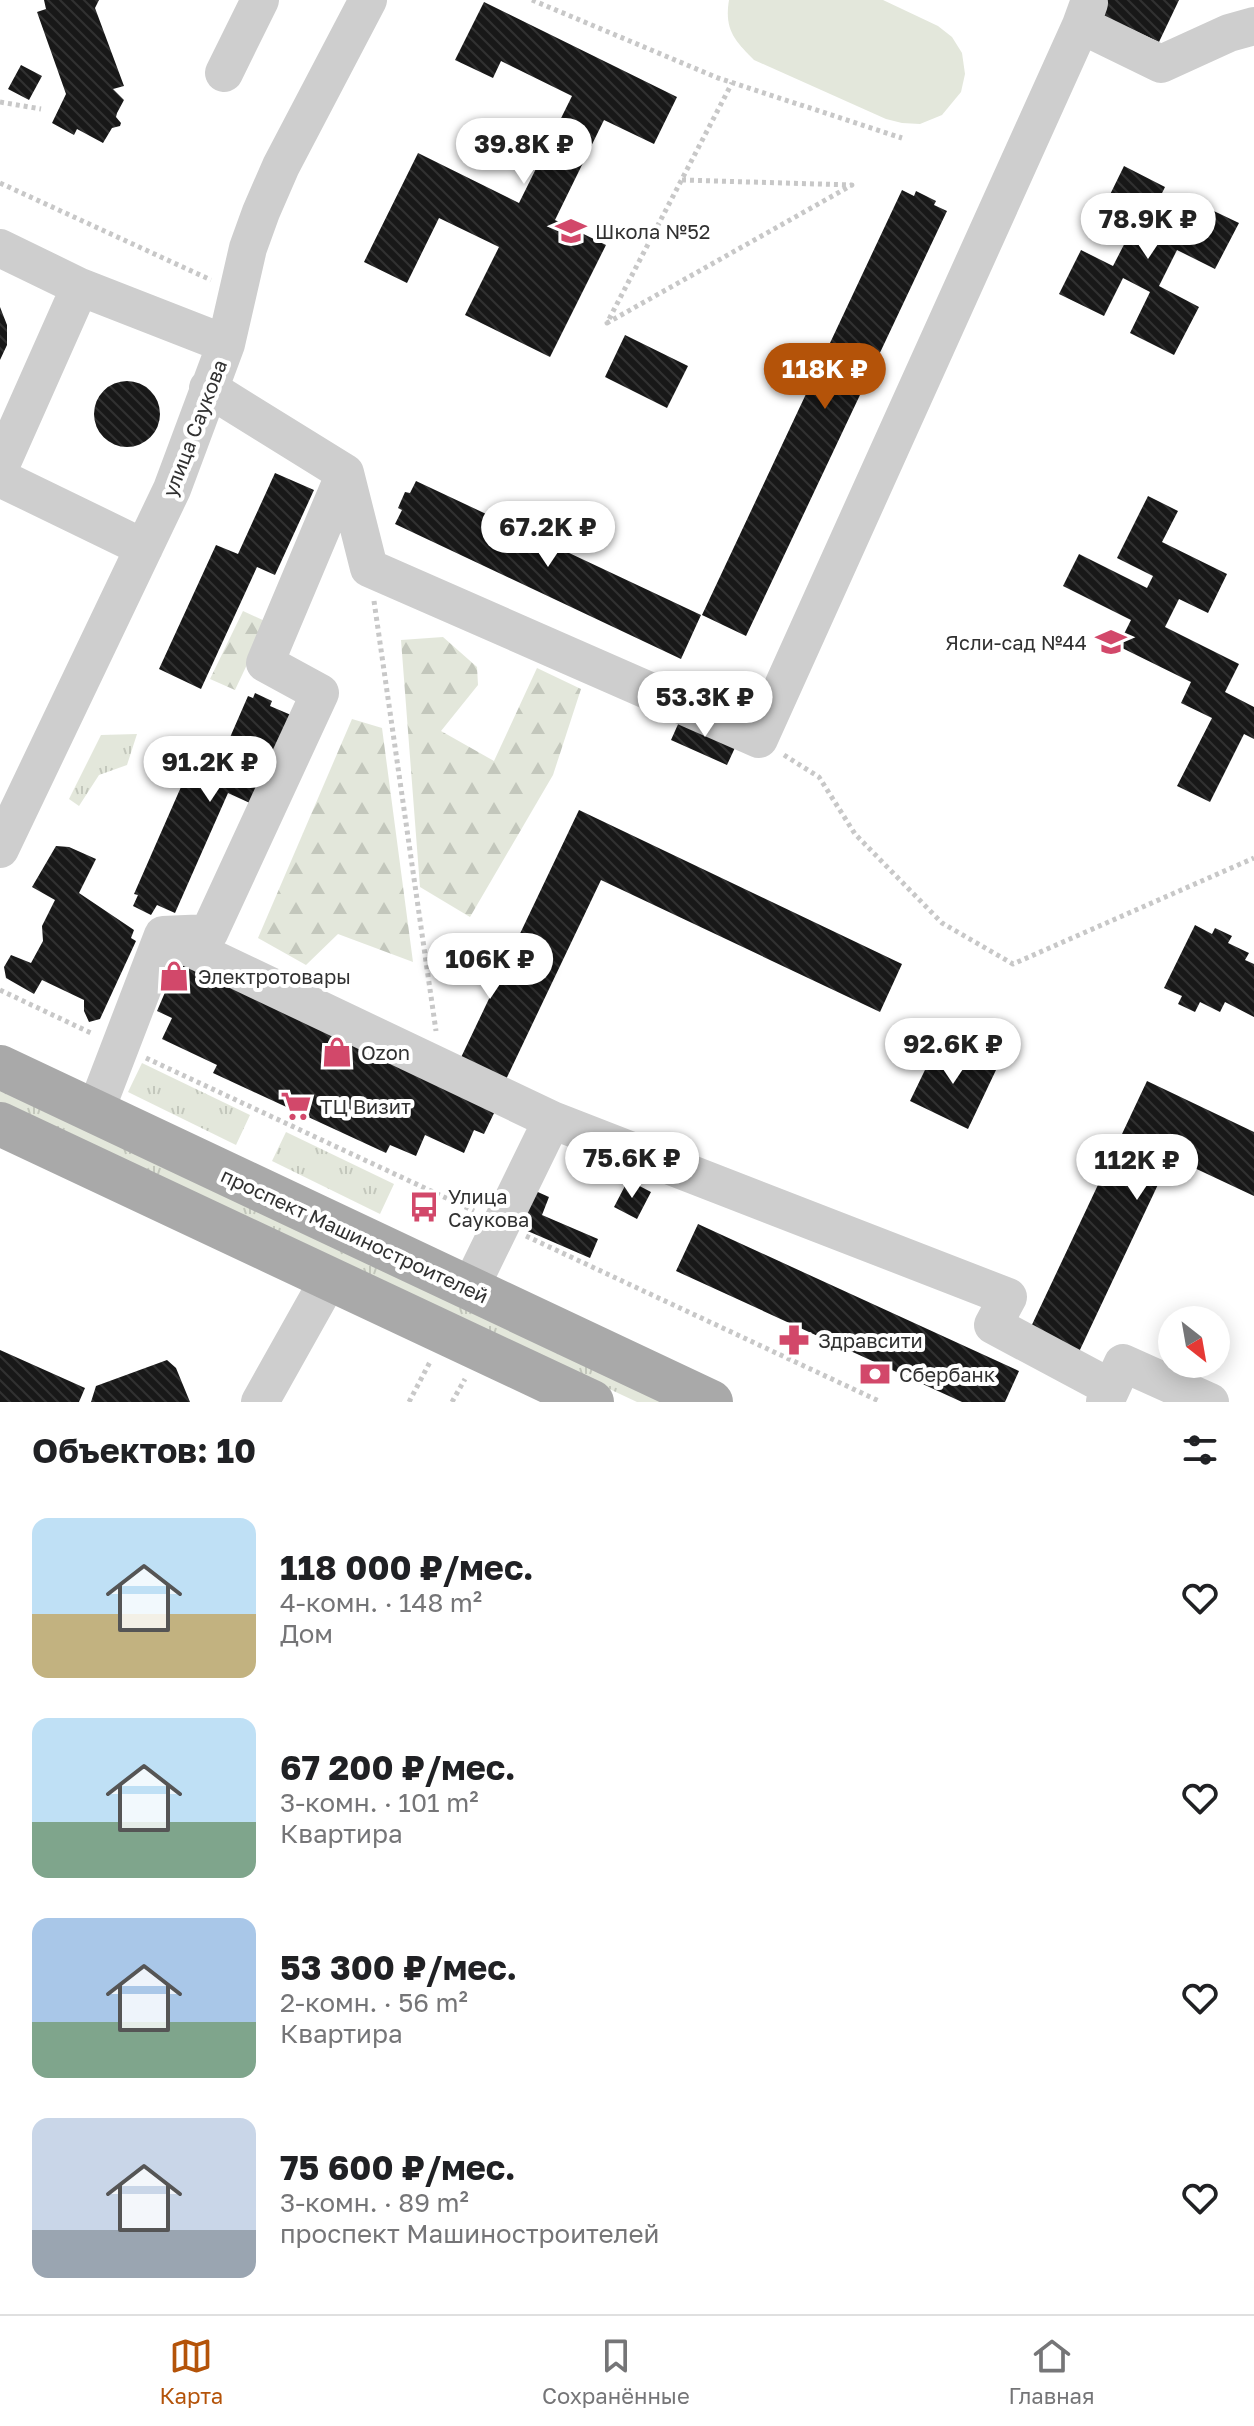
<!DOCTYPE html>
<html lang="ru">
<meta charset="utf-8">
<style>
:root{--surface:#fff;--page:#f2f2f2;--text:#202124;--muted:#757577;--line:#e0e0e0;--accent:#b45309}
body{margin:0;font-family:"Golos Text",sans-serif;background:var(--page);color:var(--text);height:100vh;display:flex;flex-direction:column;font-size:30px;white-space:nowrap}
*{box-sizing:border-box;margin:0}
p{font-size:26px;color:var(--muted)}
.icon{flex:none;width:44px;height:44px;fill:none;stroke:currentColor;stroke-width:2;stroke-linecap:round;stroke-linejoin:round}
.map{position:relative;height:1402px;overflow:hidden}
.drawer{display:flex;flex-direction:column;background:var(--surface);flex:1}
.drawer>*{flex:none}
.needle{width:52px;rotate:149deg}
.controls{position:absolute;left:1158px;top:1306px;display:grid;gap:16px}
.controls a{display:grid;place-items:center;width:72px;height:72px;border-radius:50%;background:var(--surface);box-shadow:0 4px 20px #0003;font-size:40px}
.price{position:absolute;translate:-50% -68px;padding:0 18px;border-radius:28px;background:#fff;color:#222;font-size:26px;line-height:52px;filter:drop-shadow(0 2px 4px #0008)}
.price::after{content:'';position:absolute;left:50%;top:48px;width:24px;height:18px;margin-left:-12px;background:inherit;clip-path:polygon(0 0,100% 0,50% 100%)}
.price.current{background:var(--accent);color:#fff}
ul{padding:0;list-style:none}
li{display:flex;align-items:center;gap:24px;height:200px;padding:0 32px}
li span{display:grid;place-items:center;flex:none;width:224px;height:160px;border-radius:16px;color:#555}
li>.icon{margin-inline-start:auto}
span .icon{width:96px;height:96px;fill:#fffc;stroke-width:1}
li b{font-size:34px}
h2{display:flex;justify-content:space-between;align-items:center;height:96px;padding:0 32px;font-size:34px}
.tab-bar{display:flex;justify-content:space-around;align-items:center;height:112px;border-top:2px solid var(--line);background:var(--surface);font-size:22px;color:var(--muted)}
.tab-bar a{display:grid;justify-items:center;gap:4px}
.tab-bar .current{color:var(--accent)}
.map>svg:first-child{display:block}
.grass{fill:url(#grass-tufts)}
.forest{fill:url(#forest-firs)}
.garden{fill:#e3e7db}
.building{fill:url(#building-back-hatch)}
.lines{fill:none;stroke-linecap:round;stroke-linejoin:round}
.path{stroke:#c8c8c8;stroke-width:5;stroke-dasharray:4 4;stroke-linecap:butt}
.minor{stroke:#cecece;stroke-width:38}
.major{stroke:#a9a9a9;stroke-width:44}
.labels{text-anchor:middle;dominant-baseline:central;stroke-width:8;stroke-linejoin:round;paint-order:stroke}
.poi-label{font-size:20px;fill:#313131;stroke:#fff;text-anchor:start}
.street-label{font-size:20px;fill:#313131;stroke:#fff}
</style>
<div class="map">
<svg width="1254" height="1402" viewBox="0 0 1254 1402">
<defs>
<pattern id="grass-tufts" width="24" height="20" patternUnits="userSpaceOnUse" patternTransform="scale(2)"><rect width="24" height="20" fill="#e3e7db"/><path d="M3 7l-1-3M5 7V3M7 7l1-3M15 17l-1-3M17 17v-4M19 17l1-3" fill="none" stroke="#c3c7bc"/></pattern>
<pattern id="forest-firs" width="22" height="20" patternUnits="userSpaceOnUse" patternTransform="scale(2)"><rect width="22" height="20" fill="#e3e7db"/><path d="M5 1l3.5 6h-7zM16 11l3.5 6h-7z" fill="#c3c7bc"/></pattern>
<pattern id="building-back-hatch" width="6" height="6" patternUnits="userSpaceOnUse" patternTransform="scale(2)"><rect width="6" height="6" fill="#181818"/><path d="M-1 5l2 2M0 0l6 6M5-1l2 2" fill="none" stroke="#313131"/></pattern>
</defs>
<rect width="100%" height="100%" fill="#fff"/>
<path class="grass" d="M137,734L127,765L99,775L79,806L69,799L101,735Z
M142,1063L250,1115L236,1145L128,1092Z
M0,1089L665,1402H637L0,1103Z
M286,1132L394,1184L380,1214L272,1161Z"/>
<path class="forest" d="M243,611L267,622L235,690L210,679Z
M443,637L477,667L478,685L441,731L494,761L537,668L581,689L553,775L470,917L420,887L401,640Z
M352,719L382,728L413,962L338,934L306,965L258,938Z"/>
<path class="garden" d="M729,0H883L938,26L952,37L962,53L965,74L961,92L942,115L920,124L902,123L886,119L754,60C735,41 724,30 729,0Z"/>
<path class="building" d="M44,0H99L95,8L124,86L113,89L124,100L117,113L116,117L121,123L120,126L112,128L103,143L77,129L74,135L52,123L66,94L37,12L46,9Z
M1097,0H1179L1159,42L1092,11Z
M484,2L677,97L654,144L604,120L555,220L606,245L550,357L465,315L499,247L439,218L407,283L364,262L418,153L519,203L572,96L501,61L493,78L455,60Z
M21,65L42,76L29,100L8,89Z
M1124,166L1165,187L1146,226L1177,241L1197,203L1239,223L1215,269L1177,250L1159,286L1199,307L1174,355L1130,333L1150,292L1123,278L1104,316L1059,294L1081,250L1113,266L1132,229L1101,213Z
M902,190L914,196L916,191L936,201L934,205L947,211L746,636L702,615Z
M0,307L7,325V345L0,360Z
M625,335L688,366L667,408L605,377Z
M94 414a33 33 0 1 1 66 0a33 33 0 1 1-66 0Z
M275,473L314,490L275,575L257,567L201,689L159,669L216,545L238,554Z
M416,481L701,615L681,659L395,524L402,510L398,508L405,492L410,493Z
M1148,496L1178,511L1162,542L1227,574L1208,613L1179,599L1165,627L1239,664L1225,692L1254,707V739L1244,734L1210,802L1177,786L1212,718L1181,703L1191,682L1118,646L1131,620L1063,586L1079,554L1147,588L1153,576L1117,558Z
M255,693L272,701L270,706L291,715L252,804L228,793L175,913L157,905L151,915L133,906L138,895L134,894L188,771L211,781L248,696L253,698Z
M683,713L739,739L727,765L671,740Z
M579,810L902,964L880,1012L601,880L500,1092L496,1109L484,1134L474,1130L464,1153L425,1135L416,1156L390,1145L386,1153L213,1073L217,1065L162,1039L172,1018L157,1011L166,990L171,992L184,964L455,1070Z
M56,846L69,847L96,859L79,893L134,930L131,938L136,941L100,1019L89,1022L84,1011V1000L42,980L34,994L6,978L4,967L11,955L31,963L43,941L42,926L55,900L32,887Z
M1195,925L1212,934L1215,928L1232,936L1228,943L1249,953L1245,960L1254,964V1017L1225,1002L1220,1012L1200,1002L1195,1012L1178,1004L1182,996L1164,988Z
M938,1043L996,1070L968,1129L910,1101Z
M1147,1081L1254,1132V1196L1171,1157L1078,1354L1029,1331Z
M628,1180L651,1192L637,1219L614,1207Z
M531,1189L549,1197L542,1215L598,1239L590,1258L516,1226Z
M698,1224L1019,1371L1005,1402H962L676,1271Z
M0,1350L85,1388L79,1402H0Z
M167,1360L176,1368L190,1402H91L96,1386Z"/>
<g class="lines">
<path class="path" d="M532,0L718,78L902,138
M0,102L41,109
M682,180L852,185L607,323L732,83
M0,183L211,280
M374,601L436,1031
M784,755L819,777L855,834L942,923L1013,964L1254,858
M0,990L93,1034
M146,1058L474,1211
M526,1236L881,1402
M409,1402L431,1360
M452,1402L465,1379"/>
<path class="minor" d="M1089,3L1081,25L1161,64L1229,33L1254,26
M224,73L260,0
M0,248L80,287
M208,388L345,473L369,568L759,739L1081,25
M0,467L80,287L226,344
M0,478L144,548
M0,849L172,489L226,344L248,248L261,212L281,166L368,0
M169,938L552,1120
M95,1112L163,935L209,933L320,693L265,663L345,473
M470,1288L552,1120L1008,1297L993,1325L1111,1388
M260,1402L329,1279
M1105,1402L1123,1363L1210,1402"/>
<path class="major" d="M0,1067L711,1402
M0,1124L592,1402"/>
</g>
<defs>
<g id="school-bare" transform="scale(2.4)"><path d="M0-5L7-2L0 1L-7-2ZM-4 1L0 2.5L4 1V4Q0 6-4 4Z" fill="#d2486a" stroke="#fff" stroke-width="2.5" paint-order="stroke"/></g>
<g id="shop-bare" transform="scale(2.4)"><path d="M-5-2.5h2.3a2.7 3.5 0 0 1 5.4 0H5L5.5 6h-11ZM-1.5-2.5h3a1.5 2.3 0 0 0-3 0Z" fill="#d2486a" stroke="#fff" stroke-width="2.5" paint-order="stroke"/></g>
<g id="supermarket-bare" transform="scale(2.4)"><path d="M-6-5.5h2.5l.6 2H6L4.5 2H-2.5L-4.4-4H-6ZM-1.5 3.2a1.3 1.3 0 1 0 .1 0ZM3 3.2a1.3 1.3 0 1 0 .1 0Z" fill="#d2486a" stroke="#fff" stroke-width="2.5" paint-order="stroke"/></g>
<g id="bus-bare" transform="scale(2.4)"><path d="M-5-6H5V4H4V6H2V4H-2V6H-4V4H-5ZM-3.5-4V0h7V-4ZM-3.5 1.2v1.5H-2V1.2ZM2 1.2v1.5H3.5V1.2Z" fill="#d2486a" stroke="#fff" stroke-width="2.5" paint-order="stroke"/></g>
<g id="pharmacy-bare" transform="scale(2.4)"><path d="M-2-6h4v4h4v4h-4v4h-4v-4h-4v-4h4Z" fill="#d2486a" stroke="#fff" stroke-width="2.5" paint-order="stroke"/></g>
<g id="bank-bare" transform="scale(2.4)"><path d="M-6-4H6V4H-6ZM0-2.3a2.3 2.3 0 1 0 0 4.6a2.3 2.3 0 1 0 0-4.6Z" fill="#d2486a" stroke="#fff" stroke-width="2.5" paint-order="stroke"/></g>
</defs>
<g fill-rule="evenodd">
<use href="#school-bare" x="571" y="231"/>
<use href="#school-bare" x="1111" y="642"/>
<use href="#shop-bare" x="174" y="976"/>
<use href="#shop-bare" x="337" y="1052"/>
<use href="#supermarket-bare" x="296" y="1106"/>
<use href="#bus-bare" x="424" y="1207"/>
<use href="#pharmacy-bare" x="794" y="1340"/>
<use href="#bank-bare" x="875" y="1374"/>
</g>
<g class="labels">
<g class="poi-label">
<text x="595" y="231">Школа №52</text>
<text x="1087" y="642" text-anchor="end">Ясли-сад №44</text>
<text x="198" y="976">Электротовары</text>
<text x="361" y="1052">Ozon</text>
<text x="320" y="1106">ТЦ Визит</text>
<text x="448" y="1196">Улица<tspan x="448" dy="23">Саукова</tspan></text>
<text x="818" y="1340">Здравсити</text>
<text x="899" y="1374">Сбербанк</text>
</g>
<g class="street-label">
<text transform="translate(194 428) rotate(-69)">улица Саукова</text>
<text transform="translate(355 1235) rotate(25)">проспект Машиностроителей</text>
</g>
</g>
</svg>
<div class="controls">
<a><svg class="needle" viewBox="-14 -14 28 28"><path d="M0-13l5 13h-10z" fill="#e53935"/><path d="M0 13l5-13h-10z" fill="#757577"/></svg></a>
</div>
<b class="price" style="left:524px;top:186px">39.8K ₽</b>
<b class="price" style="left:1148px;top:261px">78.9K ₽</b>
<b class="price current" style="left:825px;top:411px">118K ₽</b>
<b class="price" style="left:548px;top:569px">67.2K ₽</b>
<b class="price" style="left:705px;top:739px">53.3K ₽</b>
<b class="price" style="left:210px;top:804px">91.2K ₽</b>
<b class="price" style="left:490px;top:1001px">106K ₽</b>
<b class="price" style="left:953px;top:1086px">92.6K ₽</b>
<b class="price" style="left:632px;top:1200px">75.6K ₽</b>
<b class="price" style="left:1137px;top:1202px">112K ₽</b>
</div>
<section class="drawer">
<h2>Объектов: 10<svg class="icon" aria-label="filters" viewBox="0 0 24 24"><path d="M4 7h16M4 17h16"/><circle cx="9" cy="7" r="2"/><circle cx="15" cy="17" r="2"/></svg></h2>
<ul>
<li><span style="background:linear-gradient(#bfe0f5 60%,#c2b280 0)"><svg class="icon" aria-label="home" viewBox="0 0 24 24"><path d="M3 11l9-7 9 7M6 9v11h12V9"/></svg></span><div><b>118 000 ₽/мес.</b><p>4-комн. · 148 m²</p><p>Дом</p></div><svg class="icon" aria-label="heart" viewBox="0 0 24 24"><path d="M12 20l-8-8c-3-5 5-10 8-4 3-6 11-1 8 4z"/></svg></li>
<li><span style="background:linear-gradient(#bfe0f5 65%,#7fa58c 0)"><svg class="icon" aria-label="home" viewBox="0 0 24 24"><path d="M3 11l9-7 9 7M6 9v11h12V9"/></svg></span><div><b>67 200 ₽/мес.</b><p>3-комн. · 101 m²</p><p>Квартира</p></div><svg class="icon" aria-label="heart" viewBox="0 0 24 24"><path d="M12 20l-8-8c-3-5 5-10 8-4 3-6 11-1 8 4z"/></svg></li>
<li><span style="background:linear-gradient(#a9c7e8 65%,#7fa58c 0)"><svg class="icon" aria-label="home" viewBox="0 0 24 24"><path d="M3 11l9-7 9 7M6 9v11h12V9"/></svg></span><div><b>53 300 ₽/мес.</b><p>2-комн. · 56 m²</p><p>Квартира</p></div><svg class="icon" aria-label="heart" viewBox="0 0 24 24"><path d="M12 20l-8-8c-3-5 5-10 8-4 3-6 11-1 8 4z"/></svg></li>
<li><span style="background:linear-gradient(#c9d6e8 70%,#9aa5b1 0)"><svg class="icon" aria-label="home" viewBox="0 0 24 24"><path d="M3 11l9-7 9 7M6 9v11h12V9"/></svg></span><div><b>75 600 ₽/мес.</b><p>3-комн. · 89 m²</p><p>проспект Машиностроителей</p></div><svg class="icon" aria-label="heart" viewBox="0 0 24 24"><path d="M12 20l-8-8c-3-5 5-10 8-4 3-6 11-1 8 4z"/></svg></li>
</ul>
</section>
<nav class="tab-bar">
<a class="current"><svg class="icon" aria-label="map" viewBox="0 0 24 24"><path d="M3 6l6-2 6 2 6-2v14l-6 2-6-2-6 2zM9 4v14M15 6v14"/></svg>Карта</a>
<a><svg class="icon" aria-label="saved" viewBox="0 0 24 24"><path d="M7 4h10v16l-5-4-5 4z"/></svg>Сохранённые</a>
<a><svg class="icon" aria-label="home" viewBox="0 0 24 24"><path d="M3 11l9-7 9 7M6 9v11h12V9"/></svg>Главная</a>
</nav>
